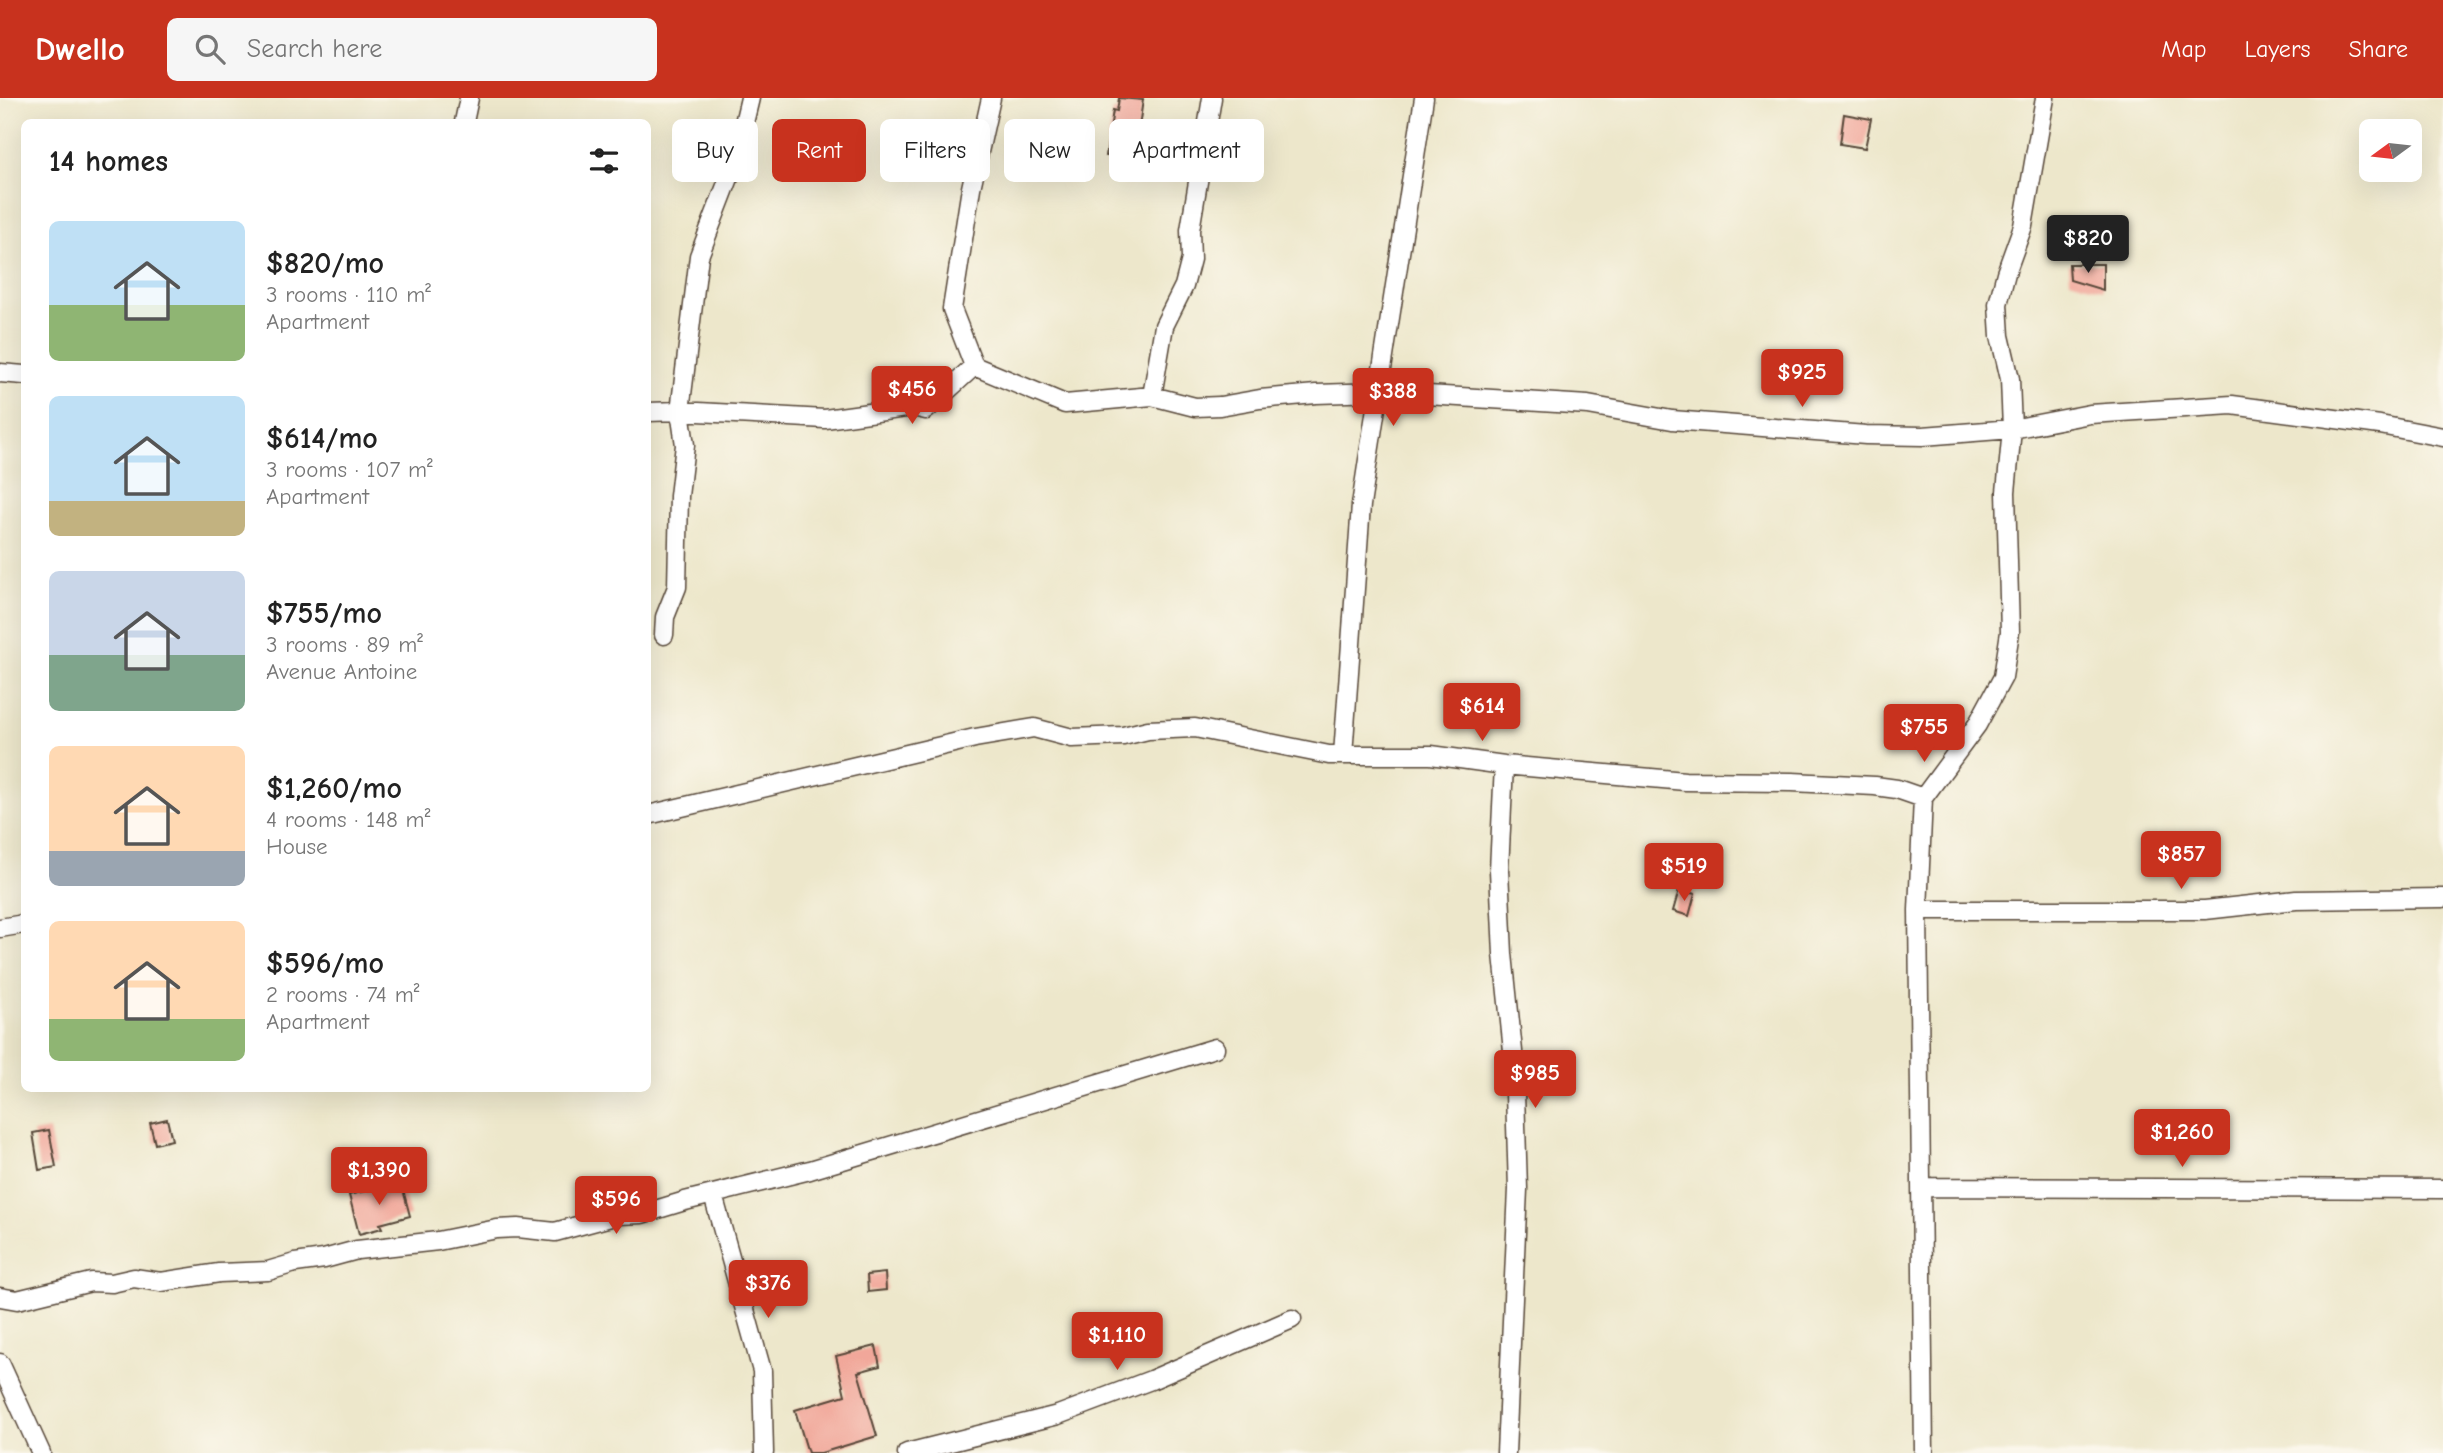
<!DOCTYPE html>
<meta charset="utf-8">
<style>
:root{--surface:#fff;--page:#f6f6f6;--text:#222;--muted:#767676;--accent:#c8321e}
body{margin:0;font-family:"Comic Neue",sans-serif;background:var(--page);color:var(--text);height:100vh;display:flex;flex-direction:column;font-size:26px;white-space:nowrap}
*{box-sizing:border-box;margin:0}
p{font-size:23px;color:var(--muted)}
.icon{flex:none;width:38px;height:38px;fill:none;stroke:currentColor;stroke-width:2;stroke-linecap:round;stroke-linejoin:round}
.map{position:relative;flex:1;overflow:hidden}
.details{position:absolute;left:21px;top:21px;width:630px;height:973px;display:flex;flex-direction:column;background:var(--surface);border-radius:10px;box-shadow:0 7px 28px #0002}
.details>*{flex:none}
.guide{position:absolute;left:672px;top:21px;width:665px;height:63px;display:flex;gap:14px}
.needle{width:46px;rotate:255deg}
.fabs{position:absolute;left:2359px;top:21px;display:grid;gap:14px}
.fabs a{display:grid;place-items:center;width:63px;height:63px;border-radius:10px;background:var(--surface);box-shadow:0 7px 28px #0002;font-size:35px}
.price{position:absolute;translate:-50% -60px;padding:0 16px;border-radius:7px;background:var(--accent);color:#fff;font-size:23px;line-height:46px;filter:drop-shadow(0 2px 4px #0008)}
.price::after{content:'';position:absolute;left:50%;top:42px;width:21px;height:16px;margin-left:-10px;background:inherit;clip-path:polygon(0 0,100% 0,50% 100%)}
.price.active{background:#222;color:#fff}
ul{padding:0;list-style:none}
li{display:flex;align-items:center;gap:21px;height:175px;padding:0 28px}
li span{display:grid;place-items:center;flex:none;width:196px;height:140px;border-radius:10px;color:#555}
li>.icon{margin-inline-start:auto}
span .icon{width:84px;height:84px;fill:#fffc;stroke-width:1}
li b{font-size:30px}
h2{display:flex;justify-content:space-between;align-items:center;height:84px;padding:0 28px;font-size:30px}
.chip{padding:0 24px;border-radius:10px;background:var(--surface);box-shadow:0 7px 28px #0002;font-size:24px;line-height:63px}
.chip.active{background:var(--accent);color:#fff}
header{display:flex;align-items:center;gap:42px;box-sizing:border-box;height:98px;padding:0 35px;background:var(--accent);color:#fff}
header strong{font-size:33px}
nav{display:flex;gap:38px;margin-inline-start:auto;font-size:24px}
.search{width:490px;height:63px;background:var(--page);display:flex;align-items:center;gap:18px;box-sizing:border-box;padding:0 24px;border-radius:10px;color:var(--muted);font-size:26px}
.map>svg:first-child{display:block}
.building{fill:#f1a79a}
.lines{fill:none;stroke-linecap:round;stroke-linejoin:round}
.street-casing{stroke:#564638;stroke-width:21}
.street{stroke:#fff;stroke-width:18}
</style>
<header>
<strong>Dwello</strong>
<div class="search"><svg class="icon" aria-label="search" viewBox="0 0 24 24"><circle cx="10" cy="10" r="6"/><path d="M15 15l6 6"/></svg>Search here</div>
<nav><a>Map</a><a>Layers</a><a>Share</a></nav>
</header>
<div class="map">
<svg width="2443" height="1355" viewBox="0 0 2443 1355">
<rect width="100%" height="100%" fill="#fbf7ec"/>
<filter id="ink" filterUnits="userSpaceOnUse"><feTurbulence type="fractalNoise" baseFrequency=".0143" numOctaves="2"/><feDisplacementMap in="SourceGraphic" scale="14" xChannelSelector="R" yChannelSelector="G"/><feConvolveMatrix kernelMatrix="1 2 1 2 8 2 1 2 1" color-interpolation-filters="sRGB"/></filter>
<filter id="wash" filterUnits="userSpaceOnUse"><feTurbulence type="fractalNoise" baseFrequency=".00686" numOctaves="4" result="noise"/><feDisplacementMap in="SourceGraphic" scale="28" xChannelSelector="R" yChannelSelector="G"/><feGaussianBlur stdDeviation="1.57" result="paint"/><feColorMatrix in="noise" values="0 0 0 0 0 0 0 0 0 0 0 0 0 0 0 0 0 1.4 0 .05"/><feComposite in="paint" operator="in"/></filter>
<g filter="url(#wash)">
<rect width="100%" height="100%" fill="#ede7cb"/>
<g id="blocks">
<path class="building" d="M1119,0L1143,2L1134,62L1106,58L1113,12L1117,13Z
M1844,16L1871,21L1865,50L1840,46Z
M2069,166H2103V192L2070,182Z
M1679,792L1695,796L1689,818L1673,813Z
M167,1021L172,1042L155,1046L150,1025Z
M49,1032L56,1069L39,1072L33,1035Z
M401,1084L410,1118L380,1126L382,1130L359,1136L349,1097Z
M885,1175L886,1192L868,1194L867,1177Z
M876,1248L880,1268L858,1274L877,1338L821,1355H808L795,1312L845,1297L836,1258Z"/>
</g>
</g>
<g filter="url(#ink)">
<use href="#blocks" fill-opacity="0" stroke="#564638" stroke-width="2"/>
<g class="lines">
<g class="street-casing">
<path id="street" d="M464,24L469,0
M974,268L952,211L971,90L991,0
M0,275L24,277
M1152,298L1164,228L1184,188L1191,161L1190,132L1212,0
M648,314L680,313L825,321L913,309L926,312L974,268L1065,306L1152,298L1195,309L1220,308L1260,301L1316,296L1379,294L1588,307L1672,322L1866,337L1923,338L2012,331L2090,316L2232,307L2380,327L2443,339
M664,537L665,519L677,489L679,398L685,347L680,313L699,158L734,67L750,0
M1343,657L1361,407L1424,0
M1504,667L1499,772L1503,856L1514,963L1518,1091L1506,1355
M648,717L975,640L1034,630L1072,640L1123,638L1148,632L1195,630L1329,657H1431L1504,667L1685,683L1792,684L1875,688L1897,691L1923,700
M1918,812H2205L2296,802L2443,800
M0,830L24,826
M1921,1089L2443,1091
M713,1097L762,1273L764,1355
M0,1199L17,1202L91,1184L112,1185L134,1180L161,1184L219,1175L268,1173L295,1165L324,1161L357,1152L438,1143L497,1131L518,1130L555,1134L618,1117L642,1116L685,1103L810,1072L1215,950
M0,1265L41,1355
M907,1355L1058,1317L1151,1282L1292,1221
M1924,1355L1918,812L1923,700L1977,627L2003,579L2010,534L2006,394L2012,331L2010,281L2000,238L1998,206L2006,175L2023,128L2045,0"/>
</g>
<use href="#street" class="street"/>
</g>
</g>
</svg>
<div class="fabs">
<a><svg class="needle" viewBox="-14 -14 28 28"><path d="M0-13l5 13h-10z" fill="#e53935"/><path d="M0 13l5-13h-10z" fill="#767676"/></svg></a>
</div>
<b class="price active" style="left:2088px;top:177px">$820</b>
<b class="price" style="left:1802px;top:311px">$925</b>
<b class="price" style="left:912px;top:328px">$456</b>
<b class="price" style="left:1393px;top:330px">$388</b>
<b class="price" style="left:1482px;top:645px">$614</b>
<b class="price" style="left:1924px;top:666px">$755</b>
<b class="price" style="left:2181px;top:793px">$857</b>
<b class="price" style="left:1684px;top:805px">$519</b>
<b class="price" style="left:1535px;top:1012px">$985</b>
<b class="price" style="left:2182px;top:1071px">$1,260</b>
<b class="price" style="left:379px;top:1109px">$1,390</b>
<b class="price" style="left:616px;top:1138px">$596</b>
<b class="price" style="left:768px;top:1222px">$376</b>
<b class="price" style="left:1117px;top:1274px">$1,110</b>
<div class="guide">
<a class="chip">Buy</a>
<a class="chip active">Rent</a>
<a class="chip">Filters</a>
<a class="chip">New</a>
<a class="chip">Apartment</a>
</div>
<section class="details">
<h2>14 homes<svg class="icon" aria-label="filters" viewBox="0 0 24 24"><path d="M4 7h16M4 17h16"/><circle cx="9" cy="7" r="2"/><circle cx="15" cy="17" r="2"/></svg></h2>
<ul>
<li><span style="background:linear-gradient(#bfe0f5 60%,#8fb573 0)"><svg class="icon" aria-label="home" viewBox="0 0 24 24"><path d="M3 11l9-7 9 7M6 9v11h12V9"/></svg></span><div><b>$820/mo</b><p>3 rooms · 110 m²</p><p>Apartment</p></div></li>
<li><span style="background:linear-gradient(#bfe0f5 75%,#c2b280 0)"><svg class="icon" aria-label="home" viewBox="0 0 24 24"><path d="M3 11l9-7 9 7M6 9v11h12V9"/></svg></span><div><b>$614/mo</b><p>3 rooms · 107 m²</p><p>Apartment</p></div></li>
<li><span style="background:linear-gradient(#c9d6e8 60%,#7fa58c 0)"><svg class="icon" aria-label="home" viewBox="0 0 24 24"><path d="M3 11l9-7 9 7M6 9v11h12V9"/></svg></span><div><b>$755/mo</b><p>3 rooms · 89 m²</p><p>Avenue Antoine</p></div></li>
<li><span style="background:linear-gradient(#ffd9b3 75%,#9aa5b1 0)"><svg class="icon" aria-label="home" viewBox="0 0 24 24"><path d="M3 11l9-7 9 7M6 9v11h12V9"/></svg></span><div><b>$1,260/mo</b><p>4 rooms · 148 m²</p><p>House</p></div></li>
<li><span style="background:linear-gradient(#ffd9b3 70%,#8fb573 0)"><svg class="icon" aria-label="home" viewBox="0 0 24 24"><path d="M3 11l9-7 9 7M6 9v11h12V9"/></svg></span><div><b>$596/mo</b><p>2 rooms · 74 m²</p><p>Apartment</p></div></li>
</ul>
</section>
</div>
